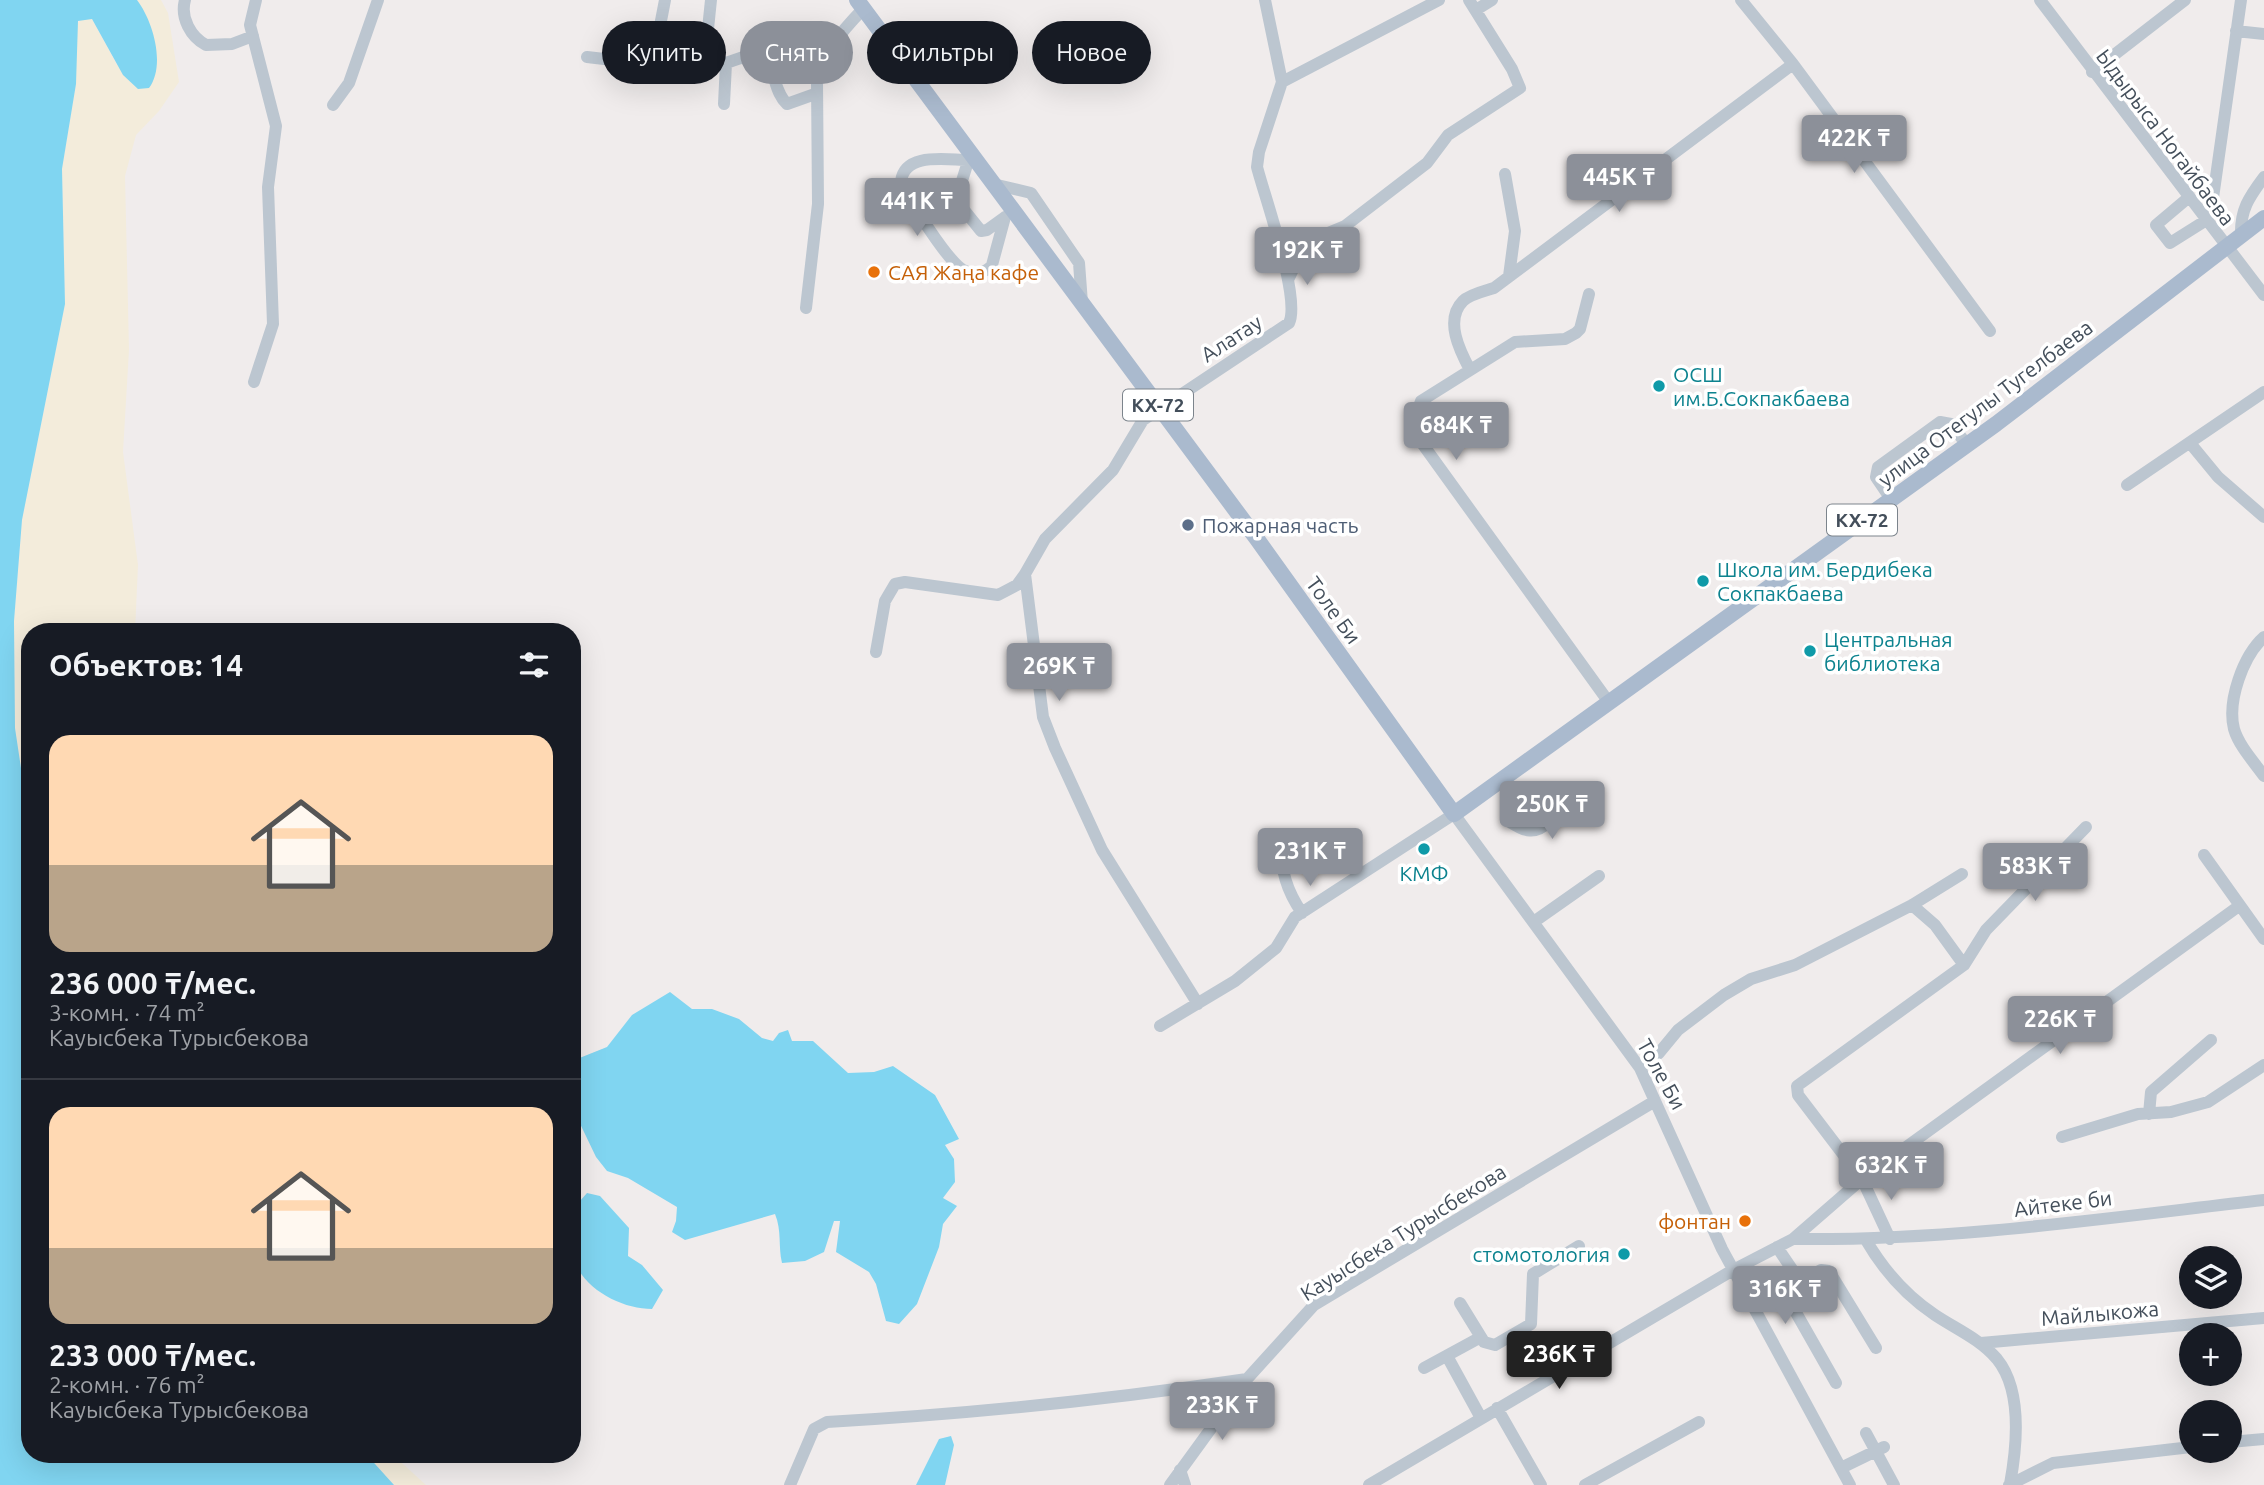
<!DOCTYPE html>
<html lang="ru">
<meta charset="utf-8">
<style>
:root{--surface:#171b24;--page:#242831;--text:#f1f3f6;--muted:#9ea1a6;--line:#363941;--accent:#8c9099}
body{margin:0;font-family:Ubuntu,sans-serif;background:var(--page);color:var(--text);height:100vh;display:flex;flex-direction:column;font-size:26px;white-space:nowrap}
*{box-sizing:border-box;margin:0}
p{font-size:23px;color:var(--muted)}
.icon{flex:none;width:38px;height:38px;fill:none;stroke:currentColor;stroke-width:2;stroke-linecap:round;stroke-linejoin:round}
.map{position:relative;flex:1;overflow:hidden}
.side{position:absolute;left:21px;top:623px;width:560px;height:840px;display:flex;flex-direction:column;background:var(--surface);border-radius:28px;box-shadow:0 7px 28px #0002}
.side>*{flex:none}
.top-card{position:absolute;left:602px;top:21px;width:665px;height:63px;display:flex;gap:14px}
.buttons{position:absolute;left:2179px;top:1246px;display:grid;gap:14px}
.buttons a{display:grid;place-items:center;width:63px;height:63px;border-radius:50%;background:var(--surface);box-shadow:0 7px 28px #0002;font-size:35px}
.price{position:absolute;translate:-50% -60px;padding:0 16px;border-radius:7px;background:var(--accent);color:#fff;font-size:23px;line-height:46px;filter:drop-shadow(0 2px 4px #0008)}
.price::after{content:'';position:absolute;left:50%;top:42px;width:21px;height:16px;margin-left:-10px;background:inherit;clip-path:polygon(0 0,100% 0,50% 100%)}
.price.selected{background:#222;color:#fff}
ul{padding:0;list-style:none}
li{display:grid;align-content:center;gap:14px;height:371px;padding:0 28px}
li+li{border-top:2px solid var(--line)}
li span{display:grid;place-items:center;height:217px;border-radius:21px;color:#555}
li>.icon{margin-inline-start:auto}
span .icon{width:126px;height:126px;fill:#fffc;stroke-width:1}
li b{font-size:30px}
h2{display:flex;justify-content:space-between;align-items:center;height:84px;padding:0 28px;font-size:30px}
.chip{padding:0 24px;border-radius:32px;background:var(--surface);box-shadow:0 7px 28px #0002;font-size:24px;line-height:63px}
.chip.selected{background:var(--accent);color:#fff}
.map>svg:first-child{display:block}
.sand{fill:#f3ecdb}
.water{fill:#80d5f1}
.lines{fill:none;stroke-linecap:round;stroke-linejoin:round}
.minor{stroke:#bcc6d0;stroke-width:12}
.major{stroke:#aabace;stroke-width:16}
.food-dot{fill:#e8710a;stroke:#fff;stroke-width:2.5}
.culture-dot{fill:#0f9aa8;stroke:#fff;stroke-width:2.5}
.service-dot{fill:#5c6f8a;stroke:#fff;stroke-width:2.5}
.labels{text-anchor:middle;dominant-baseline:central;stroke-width:7;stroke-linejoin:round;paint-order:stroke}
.shield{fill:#fff;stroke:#7c848c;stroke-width:2}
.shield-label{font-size:19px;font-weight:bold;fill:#444f5b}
.street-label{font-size:21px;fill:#444f5b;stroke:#fff}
.food-label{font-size:21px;fill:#c56008;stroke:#fff;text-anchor:start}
.culture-label{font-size:21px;fill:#0d838f;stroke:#fff;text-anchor:start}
.service-label{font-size:21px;fill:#4e5e75;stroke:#fff;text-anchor:start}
</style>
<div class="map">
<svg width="2264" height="1485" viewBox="0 0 2264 1485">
<rect width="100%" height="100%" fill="#f0ecec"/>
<path class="sand" d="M137,0H161L168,13L179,82L159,111L136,135L125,176L129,350L123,452L138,565L135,632H30V796L21,768L15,728L14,621L22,520L65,304L62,169L76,84V25L82,18L92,19L117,65L153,37Z
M366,1454H392L426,1485H394Z"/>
<path class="water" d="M0,0H137C153,21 166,65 149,88L138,89L123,75L92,19L78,21L76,84L62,169L65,304L22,520L14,621L15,728L21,768L30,796V1454H366L394,1485H0Z
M670,992L692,1009H712L739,1019L762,1038L773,1041L779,1033L788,1030L792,1041H813L848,1073L874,1072L893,1066L935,1095L959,1139L945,1145L954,1159L955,1182L943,1198L957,1206L943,1224L939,1247L917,1304L899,1324L886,1321L876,1284L869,1272L836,1252L840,1221H834L824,1252L805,1261L782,1263C778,1246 782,1231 775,1214L685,1240L672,1232L676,1221L677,1207L628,1178L607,1171L596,1157L572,1107V1061L607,1047L632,1015Z
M587,1193L600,1196L629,1228L628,1256L642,1265L663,1290L652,1309C621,1309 580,1288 572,1254C569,1241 572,1224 572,1210Z
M951,1436L954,1445L945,1485H916L939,1439Z"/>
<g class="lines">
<path class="minor" d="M185,0C180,18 191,37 206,45L232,44L253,36
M711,0L706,48L711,58L726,63L755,53C778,64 771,89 787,104L815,94
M1741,0L1793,64L1990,331
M2040,0L2264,295
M1476,10L1492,0
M2236,31L2264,34
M587,57L647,64L653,62L665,0
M2092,72L2185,0
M1282,82L1439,0
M724,104L726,63
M333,105L349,83L378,0
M971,152L956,200L981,231L987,230L1005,217
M968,160C946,160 905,152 901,181C909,200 946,259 963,270C973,276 986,273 992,265L1005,217
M1505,174L1515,231L1509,276
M993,184L1031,193L1079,263L1082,303
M2188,198L2156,225L2170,243L2205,221L2211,212L2241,0
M2241,236C2240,210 2249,197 2264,177
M1288,280L1297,261L1316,238L1345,226L1427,163L1448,135L1520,88L1512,69L1469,0
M1589,294L1580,329L1576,333L1565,339L1515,342L1421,401L1411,428L1608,701
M806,308L818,204L817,82C824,51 842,31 863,9
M1470,370C1460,351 1444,320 1463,301C1470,294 1485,291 1494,288L1793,64
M254,382L273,324L268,187L276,126L250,25L256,0
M2190,443L2218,477L2264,517
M2127,485L2264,392
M1891,499L1876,477L1878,467L1940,422L1951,424L1967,445
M2264,637C2243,656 2227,701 2234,729C2239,746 2254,762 2264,776
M876,652L885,601L895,584L905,582L998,595L1017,585L1025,574
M1506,820C1525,831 1534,837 1551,820L1546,790
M1295,834L1282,843C1280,870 1287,891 1302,913
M2204,855L2264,939
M1912,905L1935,925L1964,965
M1535,921L1599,876
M1198,1004L1102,850L1055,748L1043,717L1025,574L1045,539L1113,470L1143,420L1289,323C1301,299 1265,198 1257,167L1259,152L1282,82L1265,0
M1160,1026L1235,981L1276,948L1295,917L1454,814L1640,1068L1722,1249L1850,1485
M1640,1068L1659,1053L1678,1030L1724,995L1751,979L1795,965L1912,905L1962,874
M2149,1114L2151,1092L2211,1040
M2062,1137L2138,1114L2171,1112L2208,1102L2264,1065
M1793,1239C1951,1241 2107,1218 2264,1200
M1890,1239L1862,1179L1798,1095L1797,1086L1964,965L1986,930L2086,827
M1866,1240C1884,1271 1905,1295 1935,1315C1956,1329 1980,1339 1997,1359C2023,1391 2017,1446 2010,1484
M1777,1247L1800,1281L1821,1270L1829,1271L1876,1348
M1800,1281L1787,1289L1786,1295L1836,1383
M1793,1284L1801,1300L1813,1303L1818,1300L1823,1290L1814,1273
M1460,1303L1484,1342L1495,1345L1531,1324L1533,1274L1579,1246
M1981,1343L2264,1318
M1447,1356L1481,1418
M1424,1368L1481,1337
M1497,1408L1541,1485
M1866,1433L1894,1485
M2230,1442L2264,1439
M1841,1468L1884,1447
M1180,1470L1185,1485
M790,1485L814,1429L827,1422C968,1414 1107,1400 1247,1379
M1170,1485L1247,1379L1314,1305L1655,1101
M1369,1485L1733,1270L1793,1239L1862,1179L2239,906
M1585,1485L1699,1422
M2009,1485L2053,1463L2191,1447"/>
<path class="major" d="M857,0L1257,539L1454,814L1996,424L2264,218"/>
</g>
<g class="food-dot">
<circle cx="874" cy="272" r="7"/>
<circle cx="1745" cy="1221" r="7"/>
</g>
<g class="culture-dot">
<circle cx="1659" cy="386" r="7"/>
<circle cx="1703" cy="581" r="7"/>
<circle cx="1810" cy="651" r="7"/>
<circle cx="1424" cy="849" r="7"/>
<circle cx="1624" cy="1254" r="7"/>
</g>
<circle class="service-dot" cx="1188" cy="525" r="7"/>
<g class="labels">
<g class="shield">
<rect x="1123" y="389.5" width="70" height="31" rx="5"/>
<rect x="1827" y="504.5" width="70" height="31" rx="5"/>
</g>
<g class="shield-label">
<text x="1158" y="405">КХ-72</text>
<text x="1862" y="520">КХ-72</text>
</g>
<g class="street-label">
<text transform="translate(2166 137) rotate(53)">Ыдырыса Ногайбаева</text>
<text transform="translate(1231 338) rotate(-33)">Алатау</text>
<text transform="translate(1985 403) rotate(-37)">улица Отегулы Тугелбаева</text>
<text transform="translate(1334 610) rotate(54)">Толе Би</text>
<text transform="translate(1662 1074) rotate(61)">Толе Би</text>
<text transform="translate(2063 1203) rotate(-7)">Айтеке би</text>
<text transform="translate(1403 1232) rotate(-32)">Кауысбека Турысбекова</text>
<text transform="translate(2100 1313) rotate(-5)">Майлыкожа</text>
</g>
<g class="food-label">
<text x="888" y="272">САЯ Жаңа кафе</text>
<text x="1731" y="1221" text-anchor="end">фонтан</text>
</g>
<g class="culture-label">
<text x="1673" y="374">ОСШ<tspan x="1673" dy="24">им.Б.Сокпакбаева</tspan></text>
<text x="1717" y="569">Школа им. Бердибека<tspan x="1717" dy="24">Сокпакбаева</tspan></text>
<text x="1824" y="639">Центральная<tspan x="1824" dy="24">библиотека</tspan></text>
<text x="1424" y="873" text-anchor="middle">КМФ</text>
<text x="1610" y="1254" text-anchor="end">стомотология</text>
</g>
<g class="service-label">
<text x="1202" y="525">Пожарная часть</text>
</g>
</g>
</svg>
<div class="buttons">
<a><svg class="icon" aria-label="layers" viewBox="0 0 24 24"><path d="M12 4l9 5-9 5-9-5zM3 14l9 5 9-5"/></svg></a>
<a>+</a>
<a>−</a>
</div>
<b class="price" style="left:1854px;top:175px">422K ₸</b>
<b class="price" style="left:1619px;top:214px">445K ₸</b>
<b class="price" style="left:917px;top:238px">441K ₸</b>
<b class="price" style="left:1307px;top:287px">192K ₸</b>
<b class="price" style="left:1456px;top:462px">684K ₸</b>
<b class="price" style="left:1059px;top:703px">269K ₸</b>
<b class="price" style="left:1552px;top:841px">250K ₸</b>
<b class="price" style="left:1310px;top:888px">231K ₸</b>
<b class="price" style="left:2035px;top:903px">583K ₸</b>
<b class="price" style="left:2060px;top:1056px">226K ₸</b>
<b class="price" style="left:1891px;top:1202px">632K ₸</b>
<b class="price" style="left:1785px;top:1326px">316K ₸</b>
<b class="price selected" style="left:1559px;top:1391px">236K ₸</b>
<b class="price" style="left:1222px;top:1442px">233K ₸</b>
<div class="top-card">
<a class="chip">Купить</a>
<a class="chip selected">Снять</a>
<a class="chip">Фильтры</a>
<a class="chip">Новое</a>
</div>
<section class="side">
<h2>Объектов: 14<svg class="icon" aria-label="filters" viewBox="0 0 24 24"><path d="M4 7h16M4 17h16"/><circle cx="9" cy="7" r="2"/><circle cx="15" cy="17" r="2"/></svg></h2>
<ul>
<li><span style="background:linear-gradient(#ffd9b3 60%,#b9a48a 0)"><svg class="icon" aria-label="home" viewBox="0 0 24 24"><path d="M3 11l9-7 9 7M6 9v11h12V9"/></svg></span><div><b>236 000 ₸/мес.</b><p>3-комн. · 74 m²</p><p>Кауысбека Турысбекова</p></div></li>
<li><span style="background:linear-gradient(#ffd9b3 65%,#b9a48a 0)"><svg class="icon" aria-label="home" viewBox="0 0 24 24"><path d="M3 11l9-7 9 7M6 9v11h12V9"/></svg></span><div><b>233 000 ₸/мес.</b><p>2-комн. · 76 m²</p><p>Кауысбека Турысбекова</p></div></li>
</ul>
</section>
</div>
